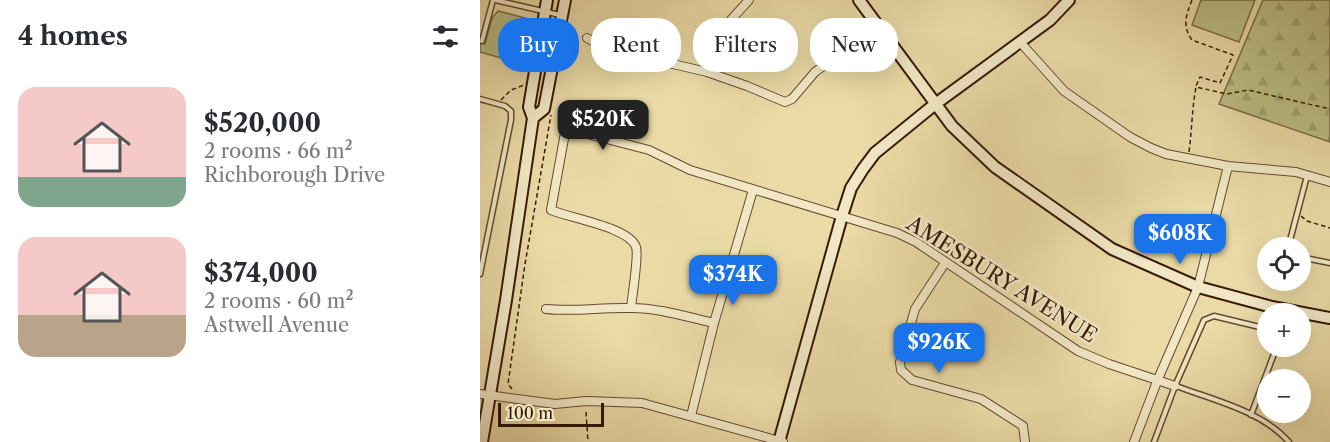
<!DOCTYPE html>
<meta charset="utf-8">
<style>
:root{--surface:#fff;--page:#f2f2f3;--text:#2b2b33;--muted:#7c7c81;--accent:#1a73e8}
body{margin:0;font-family:"Libre Caslon Text",serif;background:var(--page);color:var(--text);height:100vh;display:flex;flex-direction:column;font-size:22px;white-space:nowrap}
*{box-sizing:border-box;margin:0}
p{font-size:20px;color:var(--muted)}
.icon{flex:none;width:33px;height:33px;fill:none;stroke:currentColor;stroke-width:2;stroke-linecap:round;stroke-linejoin:round}
.map{position:relative;flex:1;overflow:hidden}
.details{display:flex;flex-direction:column;background:var(--surface);width:480px}
.details>*{flex:none}
.guide{position:absolute;left:18px;top:18px;width:570px;height:54px;display:flex;gap:12px}
.tools{position:absolute;left:777px;top:237px;display:grid;gap:12px}
.tools a{display:grid;place-items:center;width:54px;height:54px;border-radius:50%;background:var(--surface);box-shadow:0 6px 24px #0002;font-size:30px}
.scale{position:absolute;left:18px;bottom:15px;width:106px;box-sizing:border-box;padding-left:6px;border:3px solid #371a07;border-top:0;font-size:16px;line-height:21px;white-space:nowrap;color:#371a07;-webkit-text-stroke:4px #f1e7c5;paint-order:stroke}
.price{position:absolute;translate:-50% -51px;padding:0 14px;border-radius:12px;background:var(--accent);color:#fff;font-size:20px;line-height:39px;filter:drop-shadow(0 2px 3px #0008)}
.price::after{content:'';position:absolute;left:50%;top:36px;width:18px;height:14px;margin-left:-9px;background:inherit;clip-path:polygon(0 0,100% 0,50% 100%)}
.price.current{background:#222;color:#fff}
ul{padding:0;list-style:none}
li{display:flex;align-items:center;gap:18px;height:150px;padding:0 18px}
li span{display:grid;place-items:center;flex:none;width:168px;height:120px;border-radius:18px;color:#555}
li>.icon{margin-inline-start:auto}
span .icon{width:72px;height:72px;fill:#fffc;stroke-width:1}
li b{font-size:26px}
h2{display:flex;justify-content:space-between;align-items:center;height:72px;padding:0 18px;font-size:26px}
.chip{padding:0 21px;border-radius:24px;background:var(--surface);box-shadow:0 6px 24px #0002;font-size:21px;line-height:54px}
.chip.current{background:var(--accent);color:#fff}
main{display:flex;flex:1;min-height:0}
.map>svg:first-child{display:block}
.green{fill:#bbbe84;stroke:#796c46;stroke-width:1.5}
.forest{fill:url(#forest-firs);stroke:#796c46;stroke-width:1.5}
.lines{fill:none;stroke-linecap:round;stroke-linejoin:round}
.lane-casing{stroke:#644a2f;stroke-width:7}
.street-casing{stroke:#644a2f;stroke-width:10}
.secondary-casing{stroke:#371a07;stroke-width:14}
.path{stroke:#371a07;stroke-width:1.5;stroke-dasharray:4.5 3;stroke-linecap:butt}
.lane{stroke:#f1e7c5;stroke-width:4}
.street{stroke:#f1e7c5;stroke-width:8}
.secondary{stroke:#f1e7c5;stroke-width:10}
.labels{text-anchor:middle;dominant-baseline:central;stroke-width:5;stroke-linejoin:round;paint-order:stroke}
.street-label{font-size:21px;fill:#371a07;stroke:#f1e7c5}
</style>
<main>
<section class="details">
<h2>4 homes<svg class="icon" aria-label="filters" viewBox="0 0 24 24"><path d="M4 7h16M4 17h16"/><circle cx="9" cy="7" r="2"/><circle cx="15" cy="17" r="2"/></svg></h2>
<ul>
<li><span style="background:linear-gradient(#f6c9c9 75%,#7fa58c 0)"><svg class="icon" aria-label="home" viewBox="0 0 24 24"><path d="M3 11l9-7 9 7M6 9v11h12V9"/></svg></span><div><b>$520,000</b><p>2 rooms · 66 m²</p><p>Richborough Drive</p></div></li>
<li><span style="background:linear-gradient(#f6c9c9 65%,#b9a48a 0)"><svg class="icon" aria-label="home" viewBox="0 0 24 24"><path d="M3 11l9-7 9 7M6 9v11h12V9"/></svg></span><div><b>$374,000</b><p>2 rooms · 60 m²</p><p>Astwell Avenue</p></div></li>
</ul>
</section>
<div class="map">
<svg width="850" height="442" viewBox="0 0 850 442">
<defs>
<pattern id="forest-firs" width="22" height="20" patternUnits="userSpaceOnUse" patternTransform="scale(1.5)"><rect width="22" height="20" fill="#bbbe84"/><path d="M5 1l3.5 6h-7zM16 11l3.5 6h-7z" fill="#a1a370"/></pattern>
</defs>
<rect width="100%" height="100%" fill="#eadaa6"/>
<filter id="stains"><feTurbulence type="fractalNoise" baseFrequency=".00333" numOctaves="4"/><feColorMatrix values="0 0 0 0 .2 0 0 0 0 .09 0 0 0 0 .02 0 0 0 .5 -.17"/></filter>
<radialGradient id="worn" r=".72"><stop offset=".6" stop-color="#630" stop-opacity="0"/><stop offset="1" stop-color="#630" stop-opacity=".3"/></radialGradient>
<path class="green" d="M721,0H775L759,42L712,25Z
M18,11L49,19L42,64L0,52V43L5,44L12,18Z"/>
<path class="forest" d="M783,0H850V142L739,104Z"/>
<g class="lines">
<g class="lane-casing">
<path id="lane" d="M15,0L80,15
M2,41L13,0
M0,99L25,106L31,111V120L0,274
M808,248L827,176
M820,257L850,263
M799,281L800,280
M696,386C733,400 782,411 809,442
M771,415L797,346
M674,442L695,386L724,320L734,316L788,329"/>
</g>
<g class="street-casing">
<path id="street" d="M107,38L125,48L227,72L267,86L305,102L312,99L335,72L398,27
M540,42L584,91L650,137L671,148L686,154L748,166L816,172L850,182
M227,72L233,45L239,33L269,0
M465,263L435,309L420,362L421,370L432,380L501,399L543,426L545,442
M151,308C152,296 159,256 156,247C149,227 89,218 71,210L85,133L88,129L169,150L210,170L417,233L436,242L598,351L629,364L695,386
M66,309C94,312 122,307 151,308C179,308 207,317 234,323
M0,394L75,404L106,401L162,403L303,442
M211,416L234,323L273,190
M654,442L678,379L718,287L748,166"/>
</g>
<g class="secondary-casing">
<path id="secondary" d="M379,0L472,126L515,167L632,249L718,287L792,307L850,318
M53,118L64,109L85,0
M2,442L26,300L53,118L49,107L67,0
M299,442L362,216L371,188L383,169L395,153L454,105L570,20L589,0"/>
</g>
<path class="path" d="M712,0C706,15 702,26 712,40L753,55L740,83L720,77L716,86
M21,100L31,90L44,85
M709,152C712,129 712,109 716,87L747,94L768,90L850,109
M821,216L827,221L850,228
M32,389L28,384L45,264L71,115
M106,412L108,442"/>
<use href="#lane" class="lane"/>
<use href="#street" class="street"/>
<use href="#secondary" class="secondary"/>
</g>
<g class="labels">
<g class="street-label">
<text transform="translate(522 279) rotate(32)">AMESBURY AVENUE</text>
</g>
</g>
<rect width="100%" height="100%" filter="url(#stains)"/>
<rect width="100%" height="100%" fill="url(#worn)"/>
</svg>
<div class="tools">
<a><svg class="icon" aria-label="locate" viewBox="0 0 24 24"><circle cx="12" cy="12" r="6"/><path d="M12 2v4M12 18v4M2 12h4M18 12h4"/></svg></a>
<a>+</a>
<a>−</a>
</div>
<div class="scale">100 m</div>
<b class="price current" style="left:123px;top:151px">$520K</b>
<b class="price" style="left:700px;top:265px">$608K</b>
<b class="price" style="left:253px;top:306px">$374K</b>
<b class="price" style="left:459px;top:374px">$926K</b>
<div class="guide">
<a class="chip current">Buy</a>
<a class="chip">Rent</a>
<a class="chip">Filters</a>
<a class="chip">New</a>
</div>
</div>
</main>
